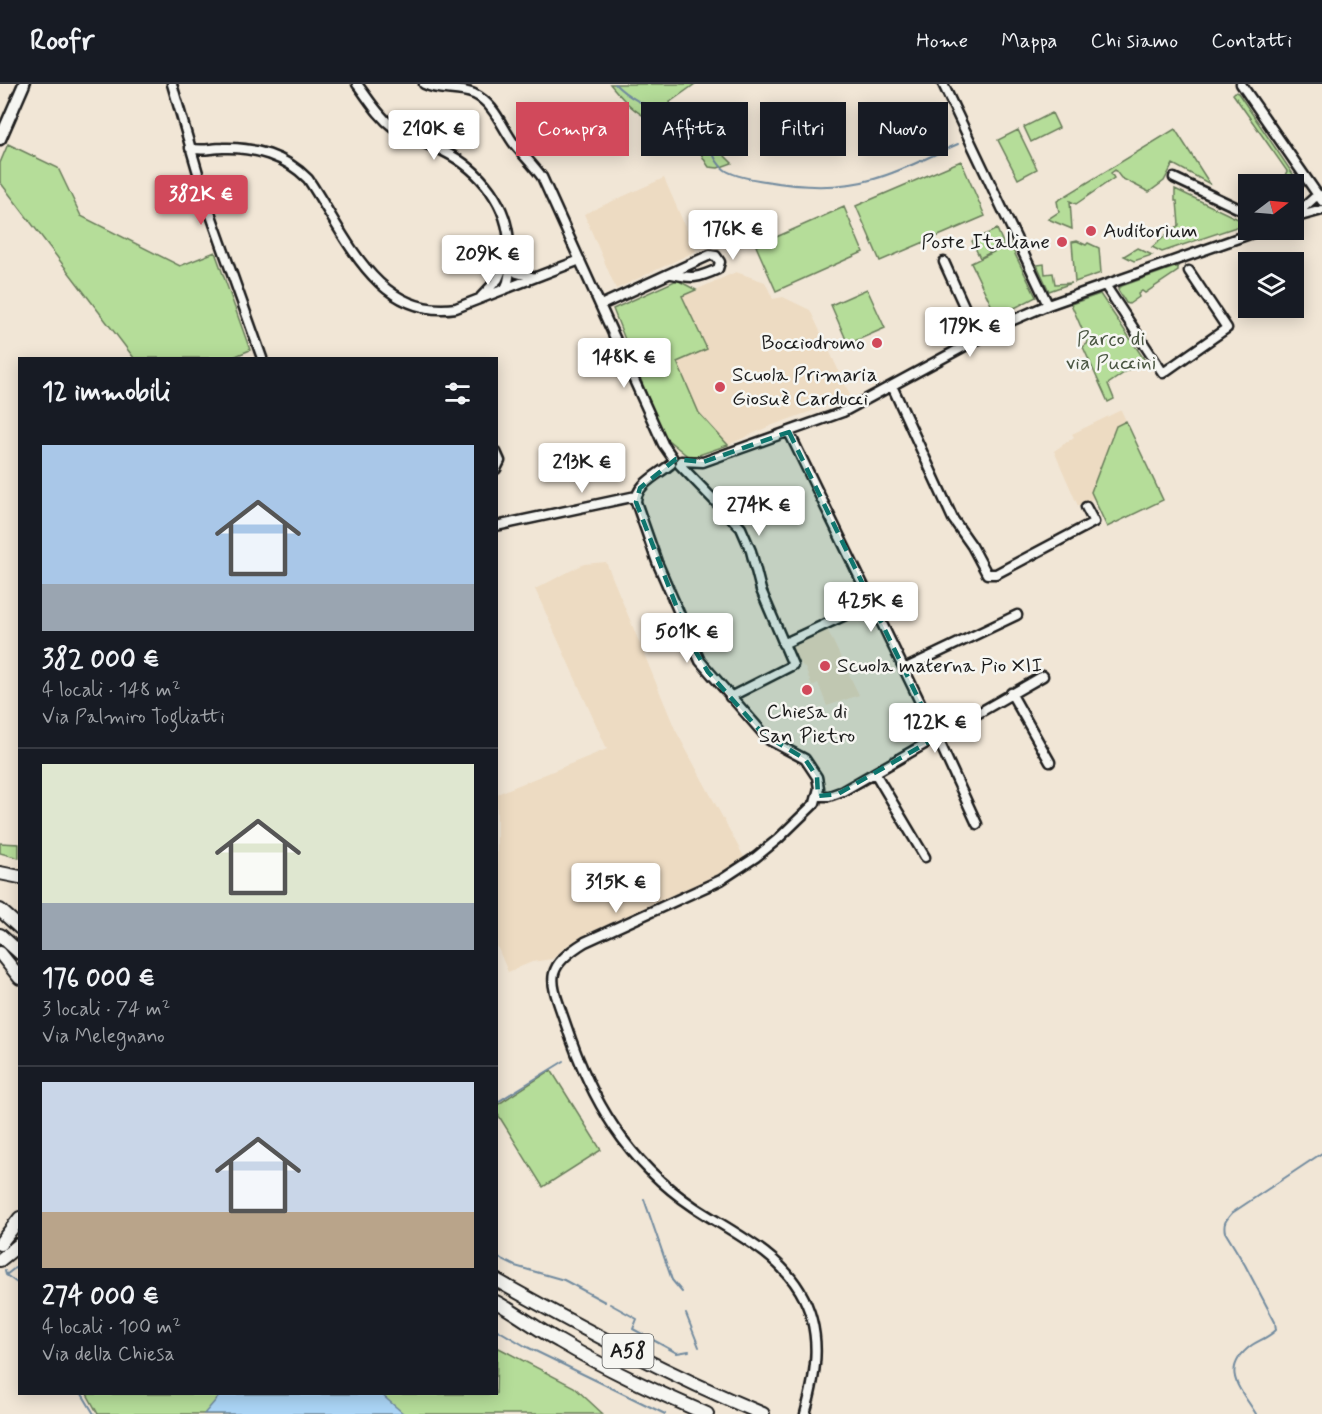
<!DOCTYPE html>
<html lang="it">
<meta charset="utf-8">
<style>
:root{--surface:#171b24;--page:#20242c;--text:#f1f3f6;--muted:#9ea1a6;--line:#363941;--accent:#d1495b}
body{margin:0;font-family:Mynerve,sans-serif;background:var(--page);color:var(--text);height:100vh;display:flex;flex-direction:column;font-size:22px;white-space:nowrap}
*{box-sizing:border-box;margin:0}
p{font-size:20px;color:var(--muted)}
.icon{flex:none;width:33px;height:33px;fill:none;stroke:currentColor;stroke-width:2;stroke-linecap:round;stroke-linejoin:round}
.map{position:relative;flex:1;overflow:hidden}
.details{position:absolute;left:18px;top:273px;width:480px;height:1038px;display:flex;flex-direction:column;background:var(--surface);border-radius:0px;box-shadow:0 3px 15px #0003}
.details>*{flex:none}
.top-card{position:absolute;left:516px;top:18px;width:570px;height:54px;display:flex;gap:12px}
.needle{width:39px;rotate:74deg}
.buttons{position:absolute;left:1238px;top:90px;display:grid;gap:12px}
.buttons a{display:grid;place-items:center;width:66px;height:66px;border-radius:0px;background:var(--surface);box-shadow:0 3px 15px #0003;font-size:30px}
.price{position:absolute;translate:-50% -51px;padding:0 14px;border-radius:6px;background:#fff;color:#222;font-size:20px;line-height:39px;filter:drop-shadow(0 2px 3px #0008)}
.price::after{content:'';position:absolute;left:50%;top:36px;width:18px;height:14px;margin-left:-9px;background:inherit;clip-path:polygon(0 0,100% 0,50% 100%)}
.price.active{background:var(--accent);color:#fff}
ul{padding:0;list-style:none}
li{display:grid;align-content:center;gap:12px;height:318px;padding:0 24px}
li+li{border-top:2px solid var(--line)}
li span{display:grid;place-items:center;height:186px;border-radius:0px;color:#555}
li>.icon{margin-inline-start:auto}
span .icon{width:108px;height:108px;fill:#fffc;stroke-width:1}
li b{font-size:26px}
h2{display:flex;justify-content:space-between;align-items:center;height:72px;padding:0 24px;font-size:26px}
.tag{padding:0 21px;border-radius:0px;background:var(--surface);box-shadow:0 3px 15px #0003;font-size:21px;line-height:54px}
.tag.active{background:var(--accent);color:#fff}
header{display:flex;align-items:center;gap:36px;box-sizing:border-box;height:84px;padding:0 30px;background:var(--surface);border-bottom:2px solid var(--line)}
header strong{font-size:28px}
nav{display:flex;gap:33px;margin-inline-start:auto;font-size:21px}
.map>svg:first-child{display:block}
.built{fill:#eddbc2}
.green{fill:#b5dd99;stroke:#687c5a;stroke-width:1.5}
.water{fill:#abd5f6;stroke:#728b9f;stroke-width:1.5}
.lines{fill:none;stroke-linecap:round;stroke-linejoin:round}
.stream{stroke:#728b9f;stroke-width:2}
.minor-casing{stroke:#1c1c1c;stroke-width:13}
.major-casing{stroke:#1c1c1c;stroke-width:15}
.highway-casing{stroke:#1c1c1c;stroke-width:16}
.minor{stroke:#f6f6f2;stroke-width:8}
.major{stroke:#f6f6f2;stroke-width:10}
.highway{stroke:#f6f6f2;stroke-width:12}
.marked{fill:#0f766e;fill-opacity:0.2;stroke:#0f766e;stroke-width:4.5;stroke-dasharray:12 8;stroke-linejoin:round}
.poi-dot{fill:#d1495b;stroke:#f6f6f2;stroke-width:2}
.labels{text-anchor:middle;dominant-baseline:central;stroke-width:5;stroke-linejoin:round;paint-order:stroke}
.shield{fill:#f6f6f2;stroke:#5d5d5c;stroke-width:1.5}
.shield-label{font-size:20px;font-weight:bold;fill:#1c1c1c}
.poi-label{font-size:21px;fill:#1c1c1c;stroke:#f6f6f2;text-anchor:start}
.park-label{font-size:21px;fill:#4a5642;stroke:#f6f6f2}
</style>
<header>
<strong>Roofr</strong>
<nav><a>Home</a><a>Mappa</a><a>Chi siamo</a><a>Contatti</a></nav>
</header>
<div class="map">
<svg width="1322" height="1330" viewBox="0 0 1322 1330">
<rect width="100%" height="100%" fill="#f1e6d6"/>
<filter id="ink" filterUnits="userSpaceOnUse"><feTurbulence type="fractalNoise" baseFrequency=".0167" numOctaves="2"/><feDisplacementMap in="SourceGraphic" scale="12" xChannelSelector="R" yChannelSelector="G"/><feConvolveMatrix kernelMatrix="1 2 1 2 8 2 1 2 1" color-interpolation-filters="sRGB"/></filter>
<g filter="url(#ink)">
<path class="built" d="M664,94L696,167L616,205L584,130Z
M736,188L765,198L773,215L783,213L810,226L851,313L770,342L728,361L699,329L676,278L707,265L682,212Z
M1121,326L1126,337L1116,342L1091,408L1094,414L1078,422L1054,367L1074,353L1072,350Z
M606,478L675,645L745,775L718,790L584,851L565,863L552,875L532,878L508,888L497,862V710L607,665L535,505L584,480Z
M827,545L859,611L827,622L818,599L812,602L805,584L797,576L790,562Z"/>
<path class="green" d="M610,0H695L670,18L671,22L711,38L725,72L732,79L718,84L709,83C702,74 697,58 688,52C675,43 658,40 644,32C630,24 620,12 610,0Z
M1235,8L1238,9L1299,99C1302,106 1300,117 1293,122V100H1281L1287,87L1233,10Z
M1052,29L1059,44L1031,58L1024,43Z
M1175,45L1210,100L1173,80L1164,97L1149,108L1121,94L1115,86L1111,89L1114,94L1076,120L1070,117L1072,145L1048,135L1059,128L1057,117Z
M1018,46L1037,85L1018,95L998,56Z
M8,60L58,84L81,132L180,182L215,168L250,266L231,274H134L0,98V79Z
M961,77L985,132L880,177L856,122Z
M1175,105L1240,136L1243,131L1248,133V139L1162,168L1152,163L1179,141L1177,117H1175Z
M844,123L863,168L776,207L756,162Z
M997,145L1004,161L980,174L972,157Z
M1077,157L1086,161L1088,159L1099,164L1101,189L1075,198L1072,158Z
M1010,160L1036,213L997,233L971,179Z
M1137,164L1152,171L1134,177L1124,172Z
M1044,180L1045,190L1053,189L1055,200L1072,199L1049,207L1037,181Z
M1175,183H1178V187L1145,209L1142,207L1138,210L1139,213L1129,220L1126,219L1118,206L1119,203Z
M677,196L696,206L682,212L707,265L677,278L699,329L728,361L690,374L663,352L613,225Z
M867,205L885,244L848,260L831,221Z
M1100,210L1144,275L1108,300L1114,315L1108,318L1083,263L1088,259L1071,220Z
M1126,337L1163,416L1107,443L1091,408L1116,342Z
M0,759L19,760V774L0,769Z
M551,986L601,1066L543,1103L497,1029V1021Z
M497,1263L574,1303L603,1330H98L87,1310H496Z"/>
<path class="water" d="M221,1310H381L404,1330H204Z"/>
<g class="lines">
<path class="stream" d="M615,0C636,22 665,26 691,40C713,52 709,75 725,86C735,93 753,95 765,97C799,103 840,105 874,95C903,87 930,72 958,60
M496,1019L564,977
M644,1115L672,1196L682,1208
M497,1173L515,1182L564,1196L605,1218
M5,1187L6,1191L20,1201
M6,1191L20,1180
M610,1220L637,1235L633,1245L677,1269L689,1267
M686,1230L699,1263
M496,1245L525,1262L665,1330
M82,1310L94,1330
M1256,1330C1241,1305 1218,1286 1252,1261C1260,1256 1269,1253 1276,1246L1275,1238L1245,1181L1225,1148C1223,1139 1226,1136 1232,1129L1322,1069"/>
<g class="minor-casing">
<path id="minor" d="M172,0L207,120L262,274
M357,0C368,14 378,32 393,43C407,54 426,59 443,67C480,85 510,122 509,165C509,178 512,193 505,205
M424,0C440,8 458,3 474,10C495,20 502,44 515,61C524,72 534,82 542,93L663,360L672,373
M943,0L1048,221
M1241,0L1322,117
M190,64C201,68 211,64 223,64C254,63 286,72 308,95C345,149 376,236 456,224L580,176
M1174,94L1248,129
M1293,133L1314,114L1322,111
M1293,134L1322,126
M510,178L517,189L532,193
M944,178L979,255
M1105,201L1163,289L1227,244L1189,187
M481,213L498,195L508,172
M601,221L710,171L716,172L720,178L718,185C698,194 693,195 672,190
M892,302L953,435L972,462L987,490H996L1094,438L1086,423
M789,348L937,653L977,740
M496,368L500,377L496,385
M681,377L703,378L843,328L1013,236L1048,221L1261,146
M671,380C658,391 636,400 636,418L657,478L700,577L769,656L805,675L817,693L819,704L815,719L778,755L756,773L721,796L585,858C541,885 551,897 566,941C591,1016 627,1078 694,1123C730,1147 777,1168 800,1207C823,1246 817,1288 805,1330
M680,381L741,444L751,467L761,506L793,581L730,613
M496,442L636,412
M783,560L871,519
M904,585L1017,531
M1011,609L1050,678
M875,689L925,773
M818,712H829L843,707L1043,592"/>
</g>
<g class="major-casing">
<path id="major" d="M0,55L24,0"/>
</g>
<g class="highway-casing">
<path id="highway" d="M0,789L20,793
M0,826L20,844
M0,851L20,869
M0,869L20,894
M0,1160L20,1134
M0,1176L20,1160
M496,1196C583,1245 671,1292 763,1330
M496,1218C518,1230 537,1245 559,1257C606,1285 657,1308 707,1330"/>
</g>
<use href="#minor" class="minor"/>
<use href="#major" class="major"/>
<use href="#highway" class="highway"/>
</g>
</g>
<path class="marked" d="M789,348L937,653L838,710L818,712L817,693L805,675L763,650L708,588L691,560L636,418L640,404L676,375L703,378Z"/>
<g class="poi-dot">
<circle cx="1091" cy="147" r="6"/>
<circle cx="1062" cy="158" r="6"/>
<circle cx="877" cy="259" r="6"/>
<circle cx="720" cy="303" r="6"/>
<circle cx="825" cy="582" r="6"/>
<circle cx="807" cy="606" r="6"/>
</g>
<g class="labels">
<rect class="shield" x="602.5" y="1250" width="51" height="34" rx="4.5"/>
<g class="shield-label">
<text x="628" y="1267">A58</text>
</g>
<g class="poi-label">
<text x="1103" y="147">Auditorium</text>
<text x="1050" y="158" text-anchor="end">Poste Italiane</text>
<text x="865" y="259" text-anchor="end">Bocciodromo</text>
<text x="732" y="291">Scuola Primaria<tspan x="732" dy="24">Giosuè Carducci</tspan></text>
<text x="837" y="582">Scuola materna Pio XII</text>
<text x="807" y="628" text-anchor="middle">Chiesa di<tspan x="807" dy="24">San Pietro</tspan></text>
</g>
<g class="park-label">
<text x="1111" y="255">Parco di<tspan x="1111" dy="24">via Puccini</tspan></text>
</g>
</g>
</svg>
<div class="buttons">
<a><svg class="needle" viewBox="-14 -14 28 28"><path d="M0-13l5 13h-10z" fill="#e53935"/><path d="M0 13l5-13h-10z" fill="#9ea1a6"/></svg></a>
<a><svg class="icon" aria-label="layers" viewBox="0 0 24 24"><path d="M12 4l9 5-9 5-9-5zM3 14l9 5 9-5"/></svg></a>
</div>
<b class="price" style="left:434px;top:77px">210K €</b>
<b class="price active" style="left:201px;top:142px">382K €</b>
<b class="price" style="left:733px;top:177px">176K €</b>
<b class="price" style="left:488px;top:202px">209K €</b>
<b class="price" style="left:970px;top:274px">179K €</b>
<b class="price" style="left:624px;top:305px">148K €</b>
<b class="price" style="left:582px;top:410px">213K €</b>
<b class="price" style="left:759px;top:453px">274K €</b>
<b class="price" style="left:871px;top:549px">425K €</b>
<b class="price" style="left:687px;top:580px">501K €</b>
<b class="price" style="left:935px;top:670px">122K €</b>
<b class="price" style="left:616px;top:830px">315K €</b>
<div class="top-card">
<a class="tag active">Compra</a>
<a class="tag">Affitta</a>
<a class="tag">Filtri</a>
<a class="tag">Nuovo</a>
</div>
<section class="details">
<h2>12 immobili<svg class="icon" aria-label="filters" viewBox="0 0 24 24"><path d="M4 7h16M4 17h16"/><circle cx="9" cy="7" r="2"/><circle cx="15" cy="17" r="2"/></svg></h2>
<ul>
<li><span style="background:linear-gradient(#a9c7e8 75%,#9aa5b1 0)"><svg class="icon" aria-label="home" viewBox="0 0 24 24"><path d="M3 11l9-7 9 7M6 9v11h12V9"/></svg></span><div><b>382 000 €</b><p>4 locali · 148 m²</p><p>Via Palmiro Togliatti</p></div></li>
<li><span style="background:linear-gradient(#dfe7d0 75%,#9aa5b1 0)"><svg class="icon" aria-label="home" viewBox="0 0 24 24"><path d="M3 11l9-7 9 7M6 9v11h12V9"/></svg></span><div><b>176 000 €</b><p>3 locali · 74 m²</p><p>Via Melegnano</p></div></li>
<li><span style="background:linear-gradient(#c9d6e8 70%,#b9a48a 0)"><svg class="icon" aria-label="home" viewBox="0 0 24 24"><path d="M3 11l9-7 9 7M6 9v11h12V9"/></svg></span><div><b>274 000 €</b><p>4 locali · 100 m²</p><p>Via della Chiesa</p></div></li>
</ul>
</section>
</div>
